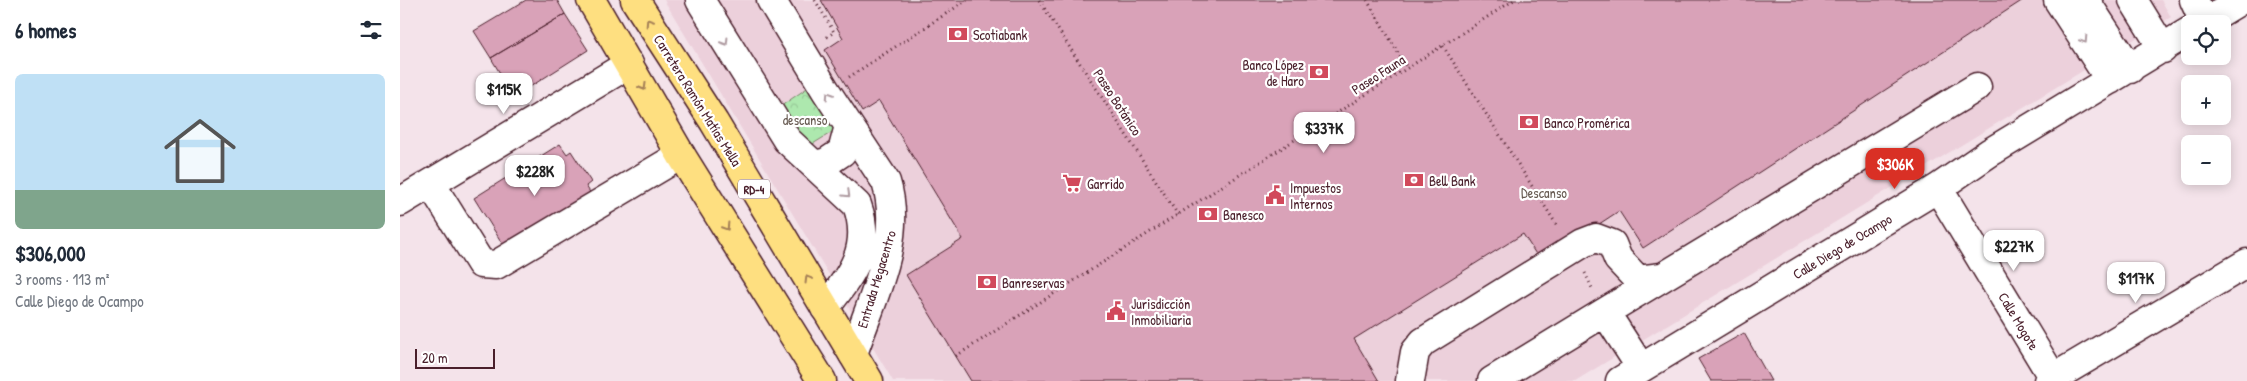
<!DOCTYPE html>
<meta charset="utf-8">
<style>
:root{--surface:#fff;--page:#f6f6f7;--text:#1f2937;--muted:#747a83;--accent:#d93025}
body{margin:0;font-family:"Patrick Hand",sans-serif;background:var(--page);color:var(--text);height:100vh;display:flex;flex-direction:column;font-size:19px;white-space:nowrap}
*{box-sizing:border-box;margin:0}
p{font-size:16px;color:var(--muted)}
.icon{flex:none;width:28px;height:28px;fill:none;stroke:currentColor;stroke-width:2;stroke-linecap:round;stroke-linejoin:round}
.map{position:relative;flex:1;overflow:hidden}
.details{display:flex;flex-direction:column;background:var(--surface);width:400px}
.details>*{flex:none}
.fabs{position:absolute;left:1781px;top:15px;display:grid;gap:10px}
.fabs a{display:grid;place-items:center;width:50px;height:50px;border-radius:8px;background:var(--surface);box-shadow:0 2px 12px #0003;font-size:25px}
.scale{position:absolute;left:15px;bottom:12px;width:80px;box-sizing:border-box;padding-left:5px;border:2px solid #4a1f2b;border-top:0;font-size:14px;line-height:18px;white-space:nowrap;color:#4a1f2b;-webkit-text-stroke:4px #fff;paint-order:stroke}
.price{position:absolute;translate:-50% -42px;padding:0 11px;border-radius:10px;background:#fff;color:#222;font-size:16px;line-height:32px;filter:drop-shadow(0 1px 2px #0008)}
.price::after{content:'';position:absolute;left:50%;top:30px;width:15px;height:11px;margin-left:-8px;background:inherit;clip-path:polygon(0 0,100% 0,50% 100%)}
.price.current{background:var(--accent);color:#fff}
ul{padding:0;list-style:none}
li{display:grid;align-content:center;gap:10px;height:265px;padding:0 15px}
li span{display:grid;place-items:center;height:155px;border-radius:8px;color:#555}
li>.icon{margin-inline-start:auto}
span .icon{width:90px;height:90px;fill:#fffc;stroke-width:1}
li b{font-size:21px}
h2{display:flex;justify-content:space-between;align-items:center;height:60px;padding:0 15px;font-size:21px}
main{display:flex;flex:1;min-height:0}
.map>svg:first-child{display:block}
.built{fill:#ecd0db}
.park{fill:url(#park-crowns);stroke:#7c846c}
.building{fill:#d9a2b8;stroke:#4a1f2b}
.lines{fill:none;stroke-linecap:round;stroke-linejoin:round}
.minor-casing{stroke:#4a1f2b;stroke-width:31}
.major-casing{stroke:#4a1f2b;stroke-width:31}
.path{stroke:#4a1f2b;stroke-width:3;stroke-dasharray:1 4;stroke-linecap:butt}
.minor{stroke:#fff;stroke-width:28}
.major{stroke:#fedf80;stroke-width:28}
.oneway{stroke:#a47f56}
.oneway2{stroke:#ae9aa0}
.labels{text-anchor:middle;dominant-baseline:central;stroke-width:4.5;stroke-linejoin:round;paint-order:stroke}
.shield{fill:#fff;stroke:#80626b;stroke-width:1}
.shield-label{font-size:12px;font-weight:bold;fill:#4a1f2b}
.poi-label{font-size:14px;fill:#4a1f2b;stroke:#fff;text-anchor:start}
.street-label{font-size:14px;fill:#4a1f2b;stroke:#fff}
.park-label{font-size:14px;fill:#685b52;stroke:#fff}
</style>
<main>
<section class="details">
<h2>6 homes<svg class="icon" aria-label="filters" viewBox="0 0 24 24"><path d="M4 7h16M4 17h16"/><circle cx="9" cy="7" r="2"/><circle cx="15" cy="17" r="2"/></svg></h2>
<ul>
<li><span style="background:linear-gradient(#bfe0f5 75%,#7fa58c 0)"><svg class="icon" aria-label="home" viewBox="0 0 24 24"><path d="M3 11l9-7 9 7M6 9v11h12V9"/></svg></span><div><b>$306,000</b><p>3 rooms · 113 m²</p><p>Calle Diego de Ocampo</p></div></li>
</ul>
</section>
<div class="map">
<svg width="1847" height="381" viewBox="0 0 1847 381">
<defs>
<pattern id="park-crowns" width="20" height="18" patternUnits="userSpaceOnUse" patternTransform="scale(1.25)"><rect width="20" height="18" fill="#ade8ae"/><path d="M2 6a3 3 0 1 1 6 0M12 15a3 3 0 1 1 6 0" fill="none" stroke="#96c796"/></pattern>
</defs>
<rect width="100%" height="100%" fill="#f4e3ea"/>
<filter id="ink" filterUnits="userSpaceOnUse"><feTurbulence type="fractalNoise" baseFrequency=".02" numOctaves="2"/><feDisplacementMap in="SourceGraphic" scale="10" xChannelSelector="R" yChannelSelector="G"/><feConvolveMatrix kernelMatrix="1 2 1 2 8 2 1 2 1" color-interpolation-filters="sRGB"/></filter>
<g filter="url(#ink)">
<path class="built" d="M264,0H1761L1771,17L1175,381H493Z"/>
<path class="park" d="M416,82L442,126L390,158L362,119Z"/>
<path class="building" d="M126,0H157L165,14L91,58L74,31Z
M421,0H1623L1243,248L1219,211L1141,262L1123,234L954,339L979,381H571L506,275L563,239L479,101L462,112L425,50L443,38Z
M165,14L188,50L114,97L91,58Z
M160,144L167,154L171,151L191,182L186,186L193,197L107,251L74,198Z
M1344,333L1371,381H1311L1298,359Z"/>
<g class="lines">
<g class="minor-casing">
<path id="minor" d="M300,0L387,140L457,205C473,249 450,276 425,308
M371,0L426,91L486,182C504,240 471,300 453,354
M1658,0L1710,80
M1685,0L1730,69
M1733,0L1763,49
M1794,0L1804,22
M1801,24L1841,0
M415,165L427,162L442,152L449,126
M31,184L81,264L96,265L281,155
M1538,188L1653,378
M0,202L229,64
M1205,312L1577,87
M1010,381L1015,352L1023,342L1183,243L1196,238L1212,244L1218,259L1238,280L1262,277
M1092,381L1205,312L1241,368
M1220,381L1538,188L1589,153L1790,31
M1648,381L1847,263"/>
</g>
<g class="major-casing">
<path id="major" d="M191,0L281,155L422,381
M235,0L314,122L469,381"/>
</g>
<path class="path" d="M415,0L434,32L426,38
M639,0L778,215
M967,0L1007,68
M1043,46L1158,227
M449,77L567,0
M1185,273L1192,288
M556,356L1114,0"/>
<use href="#minor" class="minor"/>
<use href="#major" class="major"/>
</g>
<defs><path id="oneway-chevron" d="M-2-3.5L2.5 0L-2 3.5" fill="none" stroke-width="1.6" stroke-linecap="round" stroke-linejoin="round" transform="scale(1.25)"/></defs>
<g class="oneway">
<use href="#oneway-chevron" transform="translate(249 22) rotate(-123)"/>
<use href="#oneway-chevron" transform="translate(243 87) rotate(60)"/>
<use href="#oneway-chevron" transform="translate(326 227) rotate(58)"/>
<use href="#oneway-chevron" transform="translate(408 279) rotate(-121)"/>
</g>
<g class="oneway2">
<use href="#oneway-chevron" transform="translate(1684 40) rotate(57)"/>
<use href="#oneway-chevron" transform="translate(325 42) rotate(58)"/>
<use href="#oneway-chevron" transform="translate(429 95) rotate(-123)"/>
<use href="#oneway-chevron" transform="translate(447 194) rotate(44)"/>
</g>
</g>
<defs>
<g id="bank-bare" transform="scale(1.5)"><path d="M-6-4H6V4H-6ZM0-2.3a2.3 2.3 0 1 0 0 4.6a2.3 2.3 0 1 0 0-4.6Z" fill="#d1495b" stroke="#fff" stroke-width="2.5" paint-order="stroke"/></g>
<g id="supermarket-bare" transform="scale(1.5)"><path d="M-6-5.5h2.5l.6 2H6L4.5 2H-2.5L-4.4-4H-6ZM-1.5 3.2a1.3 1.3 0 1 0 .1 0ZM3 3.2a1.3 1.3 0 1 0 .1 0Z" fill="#d1495b" stroke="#fff" stroke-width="2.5" paint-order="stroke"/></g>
<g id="civic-bare" transform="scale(1.5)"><path d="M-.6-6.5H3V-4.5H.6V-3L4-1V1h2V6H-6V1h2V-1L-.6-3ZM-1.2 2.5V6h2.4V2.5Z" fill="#d1495b" stroke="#fff" stroke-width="2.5" paint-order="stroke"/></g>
</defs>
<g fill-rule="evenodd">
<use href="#bank-bare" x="558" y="34"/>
<use href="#bank-bare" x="919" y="72"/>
<use href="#bank-bare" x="1129" y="122"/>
<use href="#bank-bare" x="1014" y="180"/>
<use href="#supermarket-bare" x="672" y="183"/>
<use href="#civic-bare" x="875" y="195"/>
<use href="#bank-bare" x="808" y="214"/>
<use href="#bank-bare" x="587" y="282"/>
<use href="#civic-bare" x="716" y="311"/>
</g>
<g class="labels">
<rect class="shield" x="338" y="179.5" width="32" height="19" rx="4"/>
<g class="shield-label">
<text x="354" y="189">RD-4</text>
</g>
<g class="poi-label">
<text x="573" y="34">Scotiabank</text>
<text x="904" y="64" text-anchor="end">Banco López<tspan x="904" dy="16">de Haro</tspan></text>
<text x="1144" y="122">Banco Promérica</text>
<text x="1029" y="180">Bell Bank</text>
<text x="687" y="183">Garrido</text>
<text x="890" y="187">Impuestos<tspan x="890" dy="16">Internos</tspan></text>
<text x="823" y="214">Banesco</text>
<text x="602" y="282">Banreservas</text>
<text x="731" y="303">Jurisdicción<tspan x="731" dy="16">Inmobiliaria</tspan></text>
</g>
<g class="street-label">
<text transform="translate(978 74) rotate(-33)">Paseo Fauna</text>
<text transform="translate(298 100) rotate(58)">Carretera Ramón Matías Mella</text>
<text transform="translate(718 102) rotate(57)">Paseo Botánico</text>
<text transform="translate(1442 246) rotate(-31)">Calle Diego de Ocampo</text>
<text transform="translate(476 279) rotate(-73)">Entrada Megacentro</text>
<text transform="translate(1619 321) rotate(59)">Calle Mogote</text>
</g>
<g class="park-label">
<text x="405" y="119">descanso</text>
<text x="1144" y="192">Descanso</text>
</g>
</g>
</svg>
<div class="fabs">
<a><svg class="icon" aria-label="locate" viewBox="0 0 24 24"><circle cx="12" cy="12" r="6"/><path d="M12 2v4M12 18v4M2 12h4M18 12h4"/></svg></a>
<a>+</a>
<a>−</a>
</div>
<div class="scale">20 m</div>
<b class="price" style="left:104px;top:115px">$115K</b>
<b class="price" style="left:924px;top:154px">$337K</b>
<b class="price current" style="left:1495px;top:190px">$306K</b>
<b class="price" style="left:135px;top:197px">$228K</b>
<b class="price" style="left:1614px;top:272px">$227K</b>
<b class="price" style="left:1736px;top:304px">$117K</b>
</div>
</main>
